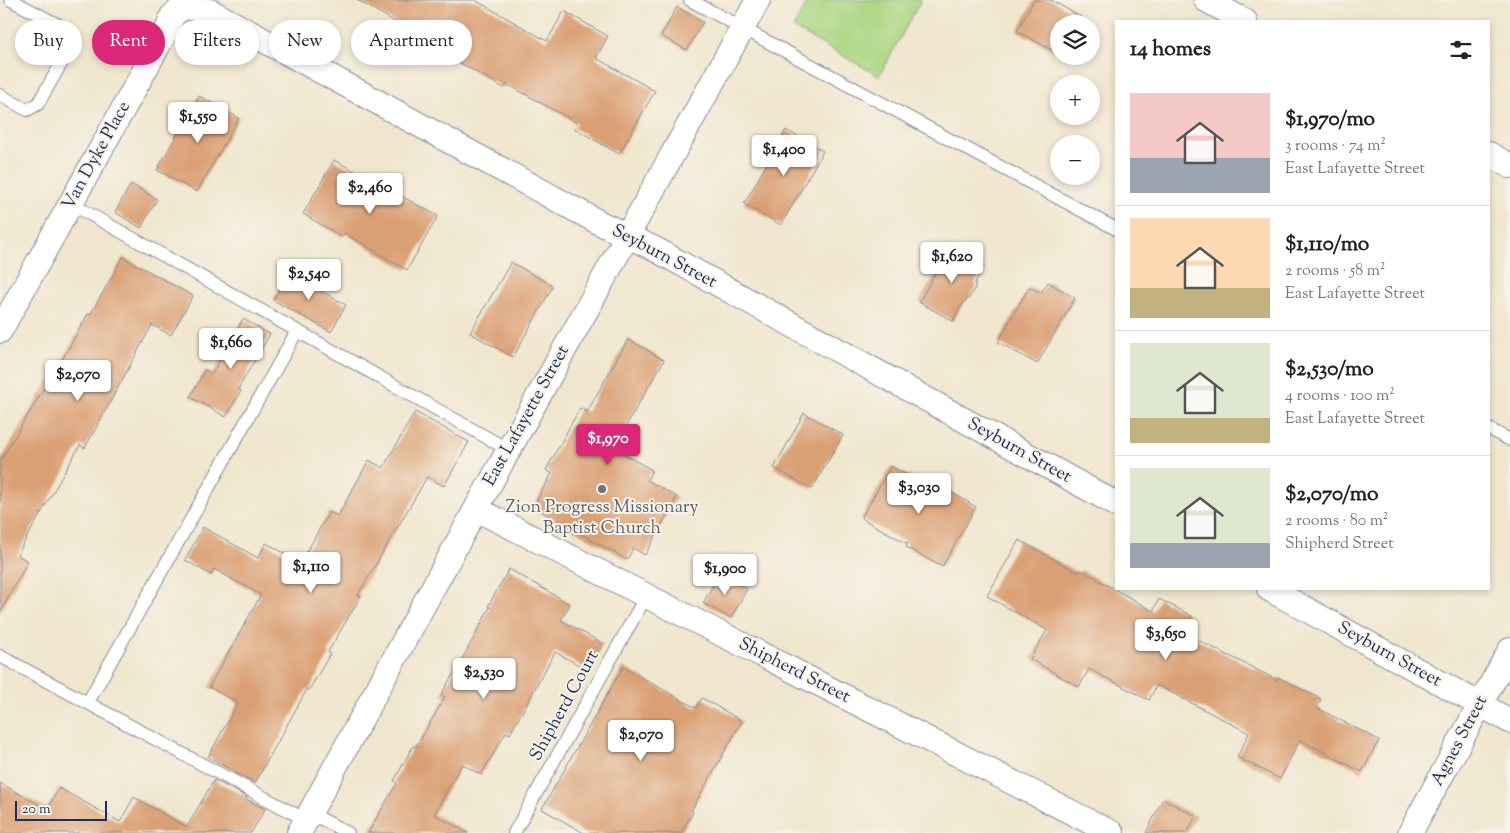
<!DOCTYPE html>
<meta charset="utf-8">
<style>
:root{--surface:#fff;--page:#f6f6f6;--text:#222;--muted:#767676;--line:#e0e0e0;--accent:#db2777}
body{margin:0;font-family:"Sorts Mill Goudy",serif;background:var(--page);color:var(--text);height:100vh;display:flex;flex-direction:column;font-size:19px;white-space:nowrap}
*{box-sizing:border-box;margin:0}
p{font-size:16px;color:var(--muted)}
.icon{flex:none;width:28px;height:28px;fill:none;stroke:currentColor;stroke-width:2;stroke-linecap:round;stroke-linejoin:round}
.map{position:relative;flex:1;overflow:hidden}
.side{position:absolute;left:1115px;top:20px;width:375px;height:570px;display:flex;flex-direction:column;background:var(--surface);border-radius:0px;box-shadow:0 2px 8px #0003}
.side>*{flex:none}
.guide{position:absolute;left:15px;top:20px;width:475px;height:45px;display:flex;gap:10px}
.fabs{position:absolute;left:1050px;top:15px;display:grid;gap:10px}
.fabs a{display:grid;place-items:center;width:50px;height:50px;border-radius:50%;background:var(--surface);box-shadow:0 2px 8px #0003;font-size:25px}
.scale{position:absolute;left:15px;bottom:12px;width:92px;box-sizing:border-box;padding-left:5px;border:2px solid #1b2f5e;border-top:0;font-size:14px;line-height:18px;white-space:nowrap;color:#1b2f5e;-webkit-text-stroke:4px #f7f3e8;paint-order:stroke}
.price{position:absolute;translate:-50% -42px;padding:0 11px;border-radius:5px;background:#fff;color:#222;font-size:16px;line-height:32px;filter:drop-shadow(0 1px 2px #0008)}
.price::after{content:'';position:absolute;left:50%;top:30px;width:15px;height:11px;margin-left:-8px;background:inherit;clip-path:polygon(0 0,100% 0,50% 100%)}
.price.current{background:var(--accent);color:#fff}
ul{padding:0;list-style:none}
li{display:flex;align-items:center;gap:15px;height:125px;padding:0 15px}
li+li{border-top:1px solid var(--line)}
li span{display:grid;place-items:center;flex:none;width:140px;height:100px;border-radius:0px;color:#555}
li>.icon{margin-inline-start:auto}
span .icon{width:60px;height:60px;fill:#fffc;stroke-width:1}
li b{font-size:21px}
h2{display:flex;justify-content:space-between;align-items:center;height:60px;padding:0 15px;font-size:21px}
.tag{padding:0 18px;border-radius:22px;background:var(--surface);box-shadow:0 2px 8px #0003;font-size:18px;line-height:45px}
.tag.current{background:var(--accent);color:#fff}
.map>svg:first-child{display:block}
.green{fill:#abd682;stroke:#638270}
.building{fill:#daa075}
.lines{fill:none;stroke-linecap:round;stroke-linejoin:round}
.lane-casing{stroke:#868a96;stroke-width:14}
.street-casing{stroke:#868a96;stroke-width:26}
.lane{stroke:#fff;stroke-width:12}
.street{stroke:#fff;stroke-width:24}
.worship-dot{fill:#6b7280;stroke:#f7f3e8;stroke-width:2}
.labels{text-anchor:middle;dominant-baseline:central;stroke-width:4;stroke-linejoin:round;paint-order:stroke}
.street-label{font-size:18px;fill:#1b2f5e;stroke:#f7f3e8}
.worship-label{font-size:18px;fill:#5b616d;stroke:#f7f3e8}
</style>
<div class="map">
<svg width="1510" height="833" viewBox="0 0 1510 833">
<rect width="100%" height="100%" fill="#f7f3e8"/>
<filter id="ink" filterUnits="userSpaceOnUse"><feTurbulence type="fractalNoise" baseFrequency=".02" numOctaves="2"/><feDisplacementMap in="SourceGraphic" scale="10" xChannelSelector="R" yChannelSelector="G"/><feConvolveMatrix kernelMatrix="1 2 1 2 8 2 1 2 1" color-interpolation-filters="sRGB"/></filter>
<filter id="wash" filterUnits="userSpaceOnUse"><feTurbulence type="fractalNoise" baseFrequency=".0096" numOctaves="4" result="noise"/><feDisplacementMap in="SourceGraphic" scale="20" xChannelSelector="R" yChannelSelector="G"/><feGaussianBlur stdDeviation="1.12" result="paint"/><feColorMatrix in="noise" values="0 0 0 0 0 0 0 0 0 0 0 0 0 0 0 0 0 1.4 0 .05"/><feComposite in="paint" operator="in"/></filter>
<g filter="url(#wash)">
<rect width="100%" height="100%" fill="#f0e6cd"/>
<path class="green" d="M809,0H921L879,76L793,28Z"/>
<g id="blocks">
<path class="building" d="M357,0H475L547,41L564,11L608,36L596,58L655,91L619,154L574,128L577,123L507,84L504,88L455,60L457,57Z
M1034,0H1051L1093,24H1059V54L1017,31Z
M677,7L703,22L687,50L661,36Z
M199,96L239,118L197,192L157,170Z
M786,130L823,151L781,225L744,204Z
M334,160L438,216L407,270L344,233L342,237L303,214Z
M131,184L157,199L141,228L115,212Z
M950,247L984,266L975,283V288L969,298L964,302L953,321L919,302Z
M123,257L193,296L171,335L152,325L85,448L80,445L17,555L28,561L0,613V461L49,380L50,381L88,314L90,315Z
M511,262L553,286L513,357L470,333Z
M291,268L318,284L316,288L346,305L331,332L273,300Z
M1048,282L1075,298L1037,364L998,342L1029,287L1041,293Z
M243,319L270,334L238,389L241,391L226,417L190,397L205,370L212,374Z
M628,339L664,360L613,448L652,470L647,480L677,497L645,555L633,548L627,560L533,507L552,473L546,470L580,408L587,412Z
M415,412L469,442L444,486L427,477L358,595L361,596L328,652L330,654L309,690L307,689L255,783L208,757L238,703L209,687L261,595L214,569L211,575L185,560L203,527L258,558L266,543L301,562L329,512L338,516L369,460L383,468Z
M804,413L843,435L812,489L774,468Z
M891,466L937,492L941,486L976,507L942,567L906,547L908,544L861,518Z
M1019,540L1079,573L1081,570L1153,611L1159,599L1192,616L1184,633L1277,680L1278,677L1321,699L1317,708L1379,740L1362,772L1300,740L1280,779L1237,757L1249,733L1157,685L1149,700L1089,669L1079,687L1030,659L1047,630L987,596Z
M509,569L570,604L561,620L603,644L588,670L555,652L510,734L506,732L481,775L462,764L434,814L468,833H368L397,783L394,781L413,746L416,747L445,697L441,695L466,652L490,607L488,606Z
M719,574L747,589L731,618L703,603Z
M623,667L696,708L702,698L742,721L691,811L693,812L681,833H584L542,809Z
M214,780L247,797L246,799L265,809L251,833H0V783L47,809L59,788L120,822L134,797L187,827Z
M1163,799L1196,816L1187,833H1146Z"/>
</g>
</g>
<g filter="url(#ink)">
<use href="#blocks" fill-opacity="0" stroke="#868a96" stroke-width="1"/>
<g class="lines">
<g class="lane-casing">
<path id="lane" d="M690,0L1116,229
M0,95L27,110L38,104L70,48L73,36L64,28L11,0
M70,203L509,450
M1489,429L1510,440
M0,656L306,820
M88,702L297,331
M310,813L348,833
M514,833L646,596"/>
</g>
<g class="street-casing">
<path id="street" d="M1206,0L1245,21
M1489,154L1510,166
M0,331L168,28L172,16L183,7L210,11L600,223L653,248L1116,504
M476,509L1112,833
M1269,589L1510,721
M299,833L476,509L758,0
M1410,833L1510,650"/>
</g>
<use href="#lane" class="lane"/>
<use href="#street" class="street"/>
</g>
</g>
<circle class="worship-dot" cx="602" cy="489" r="5"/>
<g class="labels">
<g class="street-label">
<text transform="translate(97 156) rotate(-61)">Van Dyke Place</text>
<text transform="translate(664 257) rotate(28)">Seyburn Street</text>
<text transform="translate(527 416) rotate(-61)">East Lafayette Street</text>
<text transform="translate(1019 451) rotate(29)">Seyburn Street</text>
<text transform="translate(1389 655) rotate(29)">Seyburn Street</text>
<text transform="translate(794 671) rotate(27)">Shipherd Street</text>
<text transform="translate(565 706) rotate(-61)">Shipherd Court</text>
<text transform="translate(1460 741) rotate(-62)">Agnes Street</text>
</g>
<g class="worship-label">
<text x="602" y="508">Zion Progress Missionary<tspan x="602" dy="21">Baptist Church</tspan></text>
</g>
</g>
</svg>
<div class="fabs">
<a><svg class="icon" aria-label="layers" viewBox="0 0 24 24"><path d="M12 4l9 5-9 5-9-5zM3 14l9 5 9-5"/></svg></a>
<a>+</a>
<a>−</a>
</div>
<div class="scale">20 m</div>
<b class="price" style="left:198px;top:144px">$1,550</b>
<b class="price" style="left:784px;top:177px">$1,400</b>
<b class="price" style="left:370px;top:215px">$2,460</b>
<b class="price" style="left:952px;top:284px">$1,620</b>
<b class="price" style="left:309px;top:301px">$2,540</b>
<b class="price" style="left:231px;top:370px">$1,660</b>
<b class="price" style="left:78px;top:402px">$2,070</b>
<b class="price current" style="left:608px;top:466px">$1,970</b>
<b class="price" style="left:919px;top:515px">$3,030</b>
<b class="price" style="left:311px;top:594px">$1,110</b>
<b class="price" style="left:725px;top:596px">$1,900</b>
<b class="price" style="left:1166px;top:661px">$3,650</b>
<b class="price" style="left:484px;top:700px">$2,530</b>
<b class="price" style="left:641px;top:762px">$2,070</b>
<div class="guide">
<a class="tag">Buy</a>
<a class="tag current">Rent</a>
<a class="tag">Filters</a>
<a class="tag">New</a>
<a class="tag">Apartment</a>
</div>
<section class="side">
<h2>14 homes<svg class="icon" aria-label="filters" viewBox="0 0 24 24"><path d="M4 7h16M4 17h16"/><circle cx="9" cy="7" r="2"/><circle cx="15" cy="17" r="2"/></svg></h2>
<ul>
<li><span style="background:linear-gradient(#f6c9c9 65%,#9aa5b1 0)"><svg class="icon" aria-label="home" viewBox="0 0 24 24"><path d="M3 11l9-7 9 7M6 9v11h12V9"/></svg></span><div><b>$1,970/mo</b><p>3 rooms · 74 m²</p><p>East Lafayette Street</p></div></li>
<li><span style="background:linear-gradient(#ffd9b3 70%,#c2b280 0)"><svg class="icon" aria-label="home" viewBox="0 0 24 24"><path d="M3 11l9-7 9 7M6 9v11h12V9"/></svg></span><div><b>$1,110/mo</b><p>2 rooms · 58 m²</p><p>East Lafayette Street</p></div></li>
<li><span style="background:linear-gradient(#dfe7d0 75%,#c2b280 0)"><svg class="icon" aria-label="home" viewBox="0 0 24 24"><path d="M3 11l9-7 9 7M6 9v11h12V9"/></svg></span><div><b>$2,530/mo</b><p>4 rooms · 100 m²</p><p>East Lafayette Street</p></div></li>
<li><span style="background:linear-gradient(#dfe7d0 75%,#9aa5b1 0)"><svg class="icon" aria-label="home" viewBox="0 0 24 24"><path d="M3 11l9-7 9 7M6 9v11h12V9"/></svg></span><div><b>$2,070/mo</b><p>2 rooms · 80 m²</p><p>Shipherd Street</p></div></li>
</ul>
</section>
</div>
